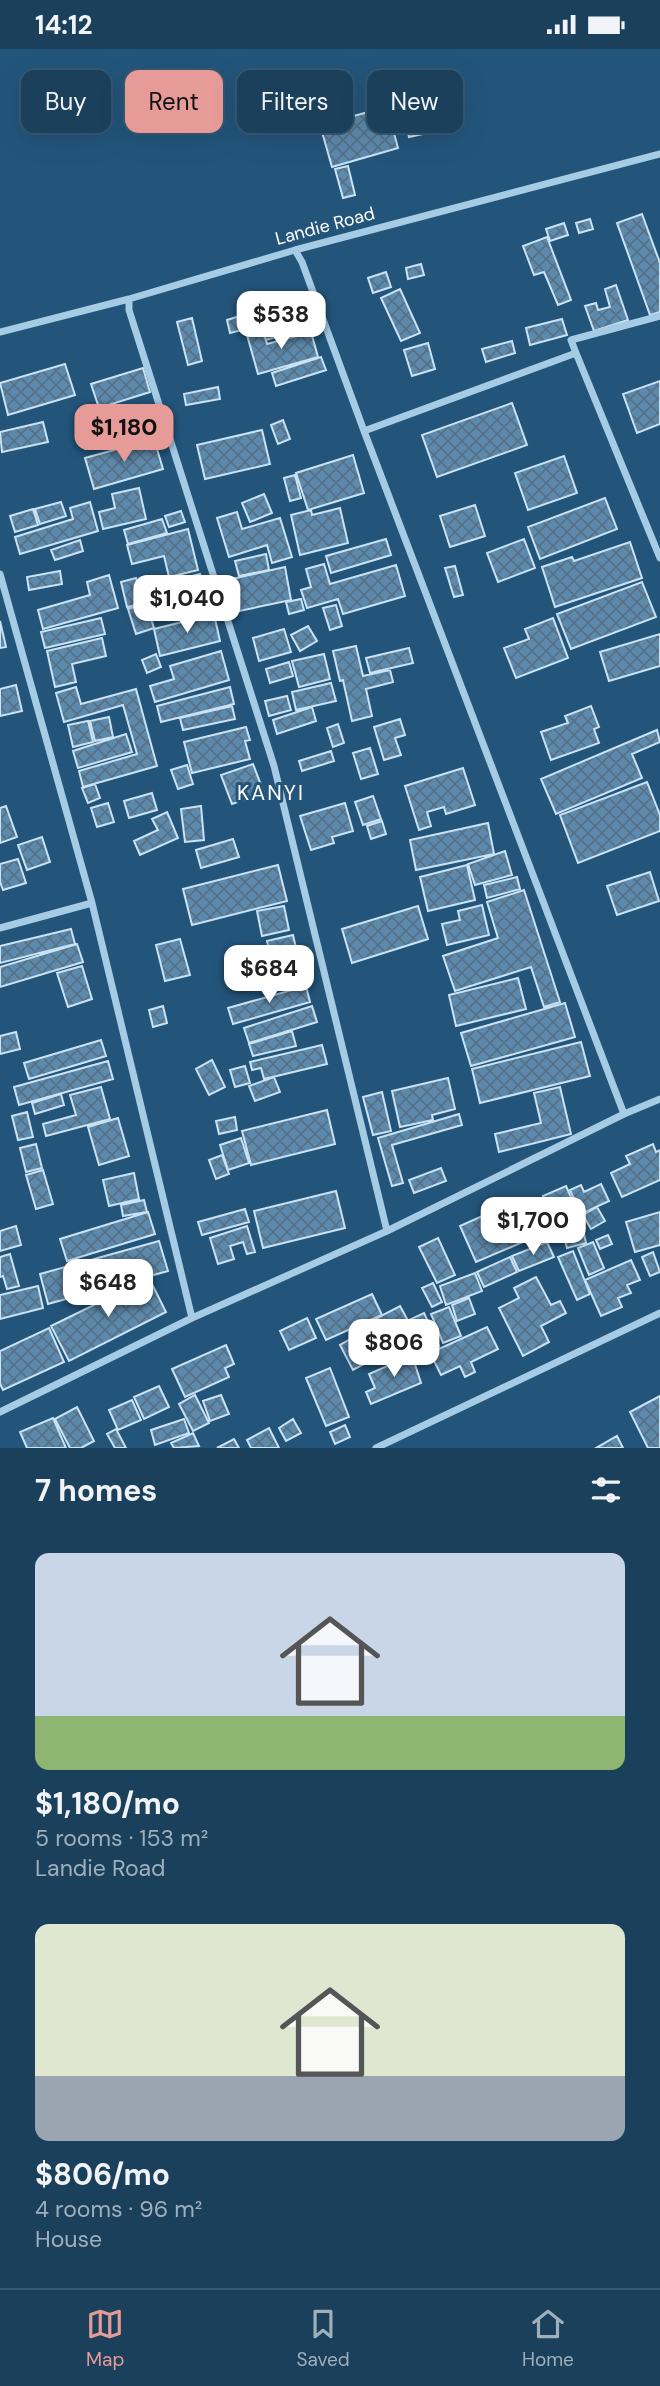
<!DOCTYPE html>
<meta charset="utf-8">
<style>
:root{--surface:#1a405c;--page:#234762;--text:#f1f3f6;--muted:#9fafbb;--line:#385972;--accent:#e69b98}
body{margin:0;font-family:"DM Sans",sans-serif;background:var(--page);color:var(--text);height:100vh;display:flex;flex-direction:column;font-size:26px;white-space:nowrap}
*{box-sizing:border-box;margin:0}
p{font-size:23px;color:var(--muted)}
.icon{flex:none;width:38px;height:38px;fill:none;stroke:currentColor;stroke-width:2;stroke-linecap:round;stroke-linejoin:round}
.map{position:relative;height:1399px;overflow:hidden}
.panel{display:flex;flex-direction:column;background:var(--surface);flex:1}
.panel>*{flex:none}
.hud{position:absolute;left:21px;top:21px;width:620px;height:63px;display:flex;gap:14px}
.price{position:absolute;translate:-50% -60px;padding:0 16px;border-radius:14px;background:#fff;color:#222;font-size:23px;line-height:46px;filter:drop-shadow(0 2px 4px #0008)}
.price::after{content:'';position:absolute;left:50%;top:42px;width:21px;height:16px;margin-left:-10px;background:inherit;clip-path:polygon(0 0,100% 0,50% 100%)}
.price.active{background:var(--accent);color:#111}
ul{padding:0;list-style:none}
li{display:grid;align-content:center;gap:14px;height:371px;padding:0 35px}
li span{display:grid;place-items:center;height:217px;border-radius:14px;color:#555}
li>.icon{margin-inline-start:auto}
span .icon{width:126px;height:126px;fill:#fffc;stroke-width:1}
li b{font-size:30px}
h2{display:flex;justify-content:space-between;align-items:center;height:84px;padding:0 35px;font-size:30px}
.tag{padding:0 24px;border-radius:14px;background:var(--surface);box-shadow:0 7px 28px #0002,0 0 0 2px var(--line);font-size:24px;line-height:63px}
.tag.active{background:var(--accent);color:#111}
.status{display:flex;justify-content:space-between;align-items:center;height:49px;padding:0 35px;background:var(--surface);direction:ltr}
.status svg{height:19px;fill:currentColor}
.tab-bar{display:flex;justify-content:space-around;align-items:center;height:98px;border-top:2px solid var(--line);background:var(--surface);font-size:19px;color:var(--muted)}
.tab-bar a{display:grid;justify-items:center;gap:4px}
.tab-bar .active{color:var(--accent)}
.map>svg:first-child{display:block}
.building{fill:url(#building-cross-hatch);stroke:#c9e2f4;stroke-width:2}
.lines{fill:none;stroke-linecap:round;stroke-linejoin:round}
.street{stroke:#a6cbe5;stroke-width:7}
.labels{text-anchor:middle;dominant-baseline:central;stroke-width:6;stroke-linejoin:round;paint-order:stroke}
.street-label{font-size:18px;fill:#fff;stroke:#23557b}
.quarter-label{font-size:21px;letter-spacing:2px;fill:#fff;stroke:#23557b}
</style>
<div class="status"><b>14:12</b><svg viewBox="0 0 49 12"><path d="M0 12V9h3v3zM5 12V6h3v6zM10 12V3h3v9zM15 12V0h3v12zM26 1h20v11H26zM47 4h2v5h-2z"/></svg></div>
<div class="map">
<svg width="660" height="1399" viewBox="0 0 660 1399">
<defs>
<pattern id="building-cross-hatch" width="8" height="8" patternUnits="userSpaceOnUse" patternTransform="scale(1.75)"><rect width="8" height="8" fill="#5c8aad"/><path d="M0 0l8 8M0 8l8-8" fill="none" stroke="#567186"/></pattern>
</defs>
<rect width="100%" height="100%" fill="#23557b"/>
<path class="building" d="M423,44L432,83L409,88L400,50Z
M387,58L398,99L332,118L320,76Z
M348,117L355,146L343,149L335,120Z
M642,165L660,214V263L650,266L617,174Z
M590,170L593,180L579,184L576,174Z
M564,174L568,186L550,192L546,180Z
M547,188L571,251L558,256L544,223L534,226L523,197Z
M421,215L424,226L408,230L406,219Z
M386,223L391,238L373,244L368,229Z
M616,236L628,271L594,282L585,257L596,254L598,261L610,258L605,240Z
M400,240L420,284L401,292L381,249Z
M304,262L309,278L266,291L261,275Z
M243,266L246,280L230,284L227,271Z
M192,269L202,312L188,316L177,273Z
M562,270L567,286L530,296L526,279Z
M263,282L267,295L311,283L318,308L258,325L247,286Z
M512,292L515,304L486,313L482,300Z
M428,294L435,320L412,327L404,301Z
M321,308L326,321L276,337L272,324Z
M65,315L75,346L8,366L0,334Z
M143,319L150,343L99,359L91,335Z
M660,332V375L637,384L623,345Z
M218,338L220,350L186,356L184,345Z
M512,354L527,396L437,428L422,386Z
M142,356L149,384L85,400L78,372Z
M283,371L290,390L278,395L271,376Z
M43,373L48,393L2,403L0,383Z
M262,381L270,415L205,430L197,396Z
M154,390L163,420L94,440L85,409Z
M353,406L364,444L308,461L296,424Z
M564,407L577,444L528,461L515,424Z
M295,426L301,449L290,452L284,429Z
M139,439L146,470L103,480L99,463L115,459L112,445Z
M264,445L272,464L250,473L242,454Z
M605,449L617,480L540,510L528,478Z
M61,453L66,467L40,475L35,460Z
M90,453L98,482L20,505L15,488L73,470L70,459Z
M475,456L485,487L450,498L440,467Z
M340,459L348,494L300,506L291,466L311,461L312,466Z
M33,460L38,476L15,483L10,467Z
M181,462L185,473L169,478L165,467Z
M237,463L242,480L280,469L292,508L272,514L267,496L229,508L217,469Z
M162,470L167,484L128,495L124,481Z
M188,480L198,521L169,528L164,507L132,515L127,496Z
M386,490L391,506L331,524L326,507Z
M524,490L535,519L498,533L487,504Z
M80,491L83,502L55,511L51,501Z
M630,493L642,529L555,558L542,518L572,508L574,512Z
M266,505L269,521L239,527L235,512Z
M324,515L330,535L396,516L405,547L343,565L338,550L307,559L301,541L311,538L306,520Z
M455,517L463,546L454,548L445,519Z
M285,518L291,551L239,562L232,530Z
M60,522L62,535L29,541L27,528Z
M200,525L208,556L152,569L149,553L127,558L121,533L136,529L139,540Z
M109,526L118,559L43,580L38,561L90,546L87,533Z
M642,533L656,568L571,600L557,565Z
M301,550L304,561L289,565L286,553Z
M146,554L154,579L136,585L128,560Z
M336,556L342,577L330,581L323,559Z
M214,565L220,592L160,607L154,580Z
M101,569L105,585L45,599L41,583Z
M553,569L568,609L516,629L504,599L529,590L525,580Z
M0,572L6,598L0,599Z
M308,577L317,592L300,602L291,586Z
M284,580L291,603L259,612L253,589Z
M660,585V617L609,632L600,603Z
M102,589L106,607L72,615L76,633L55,638L47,602Z
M356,597L363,627L390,621L393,633L366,640L372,667L352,672L343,631L340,632L333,602Z
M409,599L413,614L370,624L366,609Z
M221,602L229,631L155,653L150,637L174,630L170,617Z
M156,605L161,618L147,624L142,611Z
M324,605L330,630L299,638L292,612Z
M289,613L293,627L270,634L266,620Z
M331,634L336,652L296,661L292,643Z
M16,636L22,662L0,667V640Z
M76,638L81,655L136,640L157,717L83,738L79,722L137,705L123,656L64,673L56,644Z
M230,638L234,655L161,673L157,657Z
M287,647L291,661L269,667L265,652Z
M232,657L235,670L183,681L180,669Z
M591,657L599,678L594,680L599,694L551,711L541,683L568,674L565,667Z
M312,658L316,672L277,685L273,671Z
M109,668L113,688L95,692L90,672Z
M400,670L405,686L395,689L401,706L384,711L374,678Z
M88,672L93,693L73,698L68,676Z
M338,675L344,694L333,698L327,679Z
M246,678L250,691L245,692L250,710L192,724L184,693Z
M657,681L660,693L632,705L642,729L556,765L541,730Z
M126,685L132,703L78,719L73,702Z
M370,699L378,725L361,730L353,704Z
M331,702L334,712L302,722L299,712Z
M253,715L264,744L232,755L221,726Z
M187,716L193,735L178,740L171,721Z
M463,719L475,756L446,765L444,758L427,763L431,777L419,781L405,737Z
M647,733L660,766V782L578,814L560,766Z
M95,735L100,749L88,754L82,739Z
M152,744L157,761L129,769L124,752Z
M373,747L381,770L363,776L355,753Z
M108,754L114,773L97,778L91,759Z
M345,754L353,782L332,788L334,794L311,801L300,767Z
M6,757L17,788L0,794V759Z
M201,757L204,791L185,793L181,760Z
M167,763L178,789L140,806L134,792L158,781L152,770Z
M382,772L386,785L371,790L367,777Z
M488,774L494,805L416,821L410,791Z
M42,788L50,813L27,821L18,796Z
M233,790L239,808L201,819L196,801Z
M505,802L512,826L475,836L468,815Z
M18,810L26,834L3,841L0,833V815Z
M278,816L287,852L192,876L183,840Z
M467,816L475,851L428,862L420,828Z
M650,823L659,852L617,866L607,837Z
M517,828L520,840L487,849L484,836Z
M524,841L560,953L544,958L531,918L455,942L443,907L498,889L487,853Z
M482,856L489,886L447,896L442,875L460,871L458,862Z
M284,857L289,881L262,887L257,862Z
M418,857L428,890L352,914L342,880Z
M71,880L75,895L0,914V897Z
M293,886L296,899L270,905L267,892Z
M180,890L190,926L165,932L156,896Z
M77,895L83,913L0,938V918Z
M82,917L92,950L68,958L57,924Z
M518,929L526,960L456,977L449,946Z
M306,937L310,953L233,975L228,959Z
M565,954L575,988L471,1017L461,984Z
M163,957L167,974L153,978L149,961Z
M312,957L317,973L249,994L244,979Z
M292,982L296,997L253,1007L249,995Z
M16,983L20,1000L0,1005V987Z
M101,991L106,1007L29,1030L24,1014Z
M581,993L590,1027L480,1054L472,1020Z
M322,996L327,1015L264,1030L261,1019L252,1021L250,1013Z
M212,1011L225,1038L209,1046L196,1020Z
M108,1012L113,1030L19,1056L14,1038Z
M245,1017L250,1034L235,1038L230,1021Z
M274,1028L280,1043L255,1052L249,1037Z
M448,1029L455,1060L432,1066L433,1071L400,1078L392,1042Z
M101,1038L110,1070L46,1087L43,1075L76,1066L70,1046Z
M560,1038L571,1085L499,1103L495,1085L541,1074L534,1044Z
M382,1043L391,1082L373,1086L363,1048Z
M61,1045L64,1056L35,1065L32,1054Z
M327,1061L335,1095L251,1116L242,1082Z
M27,1063L33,1088L18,1091L12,1067Z
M459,1065L462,1076L392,1096L403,1134L392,1137L378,1089Z
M235,1068L237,1081L219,1085L216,1072Z
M118,1069L129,1107L99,1116L88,1078Z
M241,1089L249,1114L228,1121L220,1096Z
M36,1095L42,1119L26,1123L20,1099Z
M653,1095L656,1103L660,1101V1131L622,1148L611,1124L630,1115L626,1107Z
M222,1106L229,1125L216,1130L209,1111Z
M441,1119L446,1132L414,1144L409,1131Z
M43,1121L53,1155L36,1160L26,1126Z
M134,1124L139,1150L109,1157L103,1131Z
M601,1135L609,1152L581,1165L570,1141L581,1136L584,1143Z
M566,1137L578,1165L556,1175L543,1147Z
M336,1142L345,1179L263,1199L254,1162Z
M530,1150L535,1161L514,1170L509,1160Z
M144,1151L147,1163L123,1167L121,1156Z
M597,1158L605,1172L591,1180L583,1166Z
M245,1160L249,1173L202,1186L198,1173Z
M148,1163L155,1185L67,1212L60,1190Z
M491,1163L498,1179L521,1169L530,1190L476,1213L460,1177Z
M660,1163V1196L635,1203L626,1173Z
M16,1177L21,1196L0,1202V1182Z
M247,1177L255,1203L247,1205L243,1193L230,1197L234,1210L218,1215L210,1189Z
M583,1180L586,1194L567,1199L563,1184Z
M608,1186L612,1195L600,1200L596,1191Z
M438,1189L455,1226L437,1234L419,1198Z
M159,1192L168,1222L48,1255L40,1225Z
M547,1193L554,1208L519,1222L512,1207Z
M593,1193L604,1219L589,1226L578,1199Z
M573,1202L590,1245L577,1251L558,1208Z
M653,1203L660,1223L650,1227L642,1208Z
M10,1205L19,1237L7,1240L3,1227L0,1228V1208Z
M510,1208L517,1223L484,1238L477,1223Z
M631,1211L640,1231L627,1236L631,1244L618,1249L622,1258L601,1267L585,1231Z
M475,1224L482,1242L446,1256L440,1237Z
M536,1228L551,1256L560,1252L566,1264L541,1277L549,1293L523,1307L499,1259L519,1249L514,1239Z
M149,1229L166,1263L69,1312L51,1277Z
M433,1234L442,1253L432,1258L422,1239Z
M38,1237L43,1259L0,1270V1246Z
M372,1245L382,1266L326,1291L316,1270Z
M469,1249L475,1265L457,1272L452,1256Z
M400,1257L411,1277L374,1297L379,1307L353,1321L340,1296L363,1283L360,1278Z
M449,1258L461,1287L443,1294L431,1265Z
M424,1264L439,1297L424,1304L409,1271Z
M307,1269L316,1289L289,1301L280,1282Z
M487,1278L498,1300L471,1313L475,1323L465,1328L460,1317L441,1326L430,1304Z
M49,1279L64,1313L3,1341L0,1335V1302Z
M226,1296L234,1315L225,1319L229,1328L185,1348L172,1320Z
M412,1306L421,1334L371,1355L366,1343L375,1339L369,1325Z
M330,1319L349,1368L326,1377L306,1329Z
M159,1337L169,1358L144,1370L134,1348Z
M195,1346L209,1374L193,1382L179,1355Z
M221,1346L229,1365L210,1372L203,1352Z
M660,1347V1399H648L630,1363Z
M132,1351L141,1371L118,1381L109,1361Z
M77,1358L94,1392L81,1399H70L55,1370Z
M53,1369L66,1399H27L20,1383Z
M184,1370L189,1384L155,1396L151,1381Z
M293,1370L301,1384L286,1392L279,1379Z
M345,1376L350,1388L335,1395L330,1383Z
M269,1379L279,1399H251L247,1391Z
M116,1380L126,1399H115L107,1385Z
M193,1384L199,1397L174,1399L171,1394Z
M617,1387L623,1399H596Z
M234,1390L239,1399H217Z"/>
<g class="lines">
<path class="street" d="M295,201L302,213L364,382L624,1065
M129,250V261L274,717L387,1182
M0,283L129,250L295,201L660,105
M576,304L571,291L660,267
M364,382L576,304L660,509
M0,525L92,854L192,1269
M0,879L92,854
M0,1363L192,1269L387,1182L624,1065L660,1050
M376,1399L660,1264"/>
</g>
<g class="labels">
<g class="street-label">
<text transform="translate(325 177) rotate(-15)">Landie Road</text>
</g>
<g class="quarter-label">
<text x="271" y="744">KANYI</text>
</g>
</g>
</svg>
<b class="price" style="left:281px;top:302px">$538</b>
<b class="price active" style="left:124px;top:415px">$1,180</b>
<b class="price" style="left:187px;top:586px">$1,040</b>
<b class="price" style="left:269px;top:956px">$684</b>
<b class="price" style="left:533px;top:1208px">$1,700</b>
<b class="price" style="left:108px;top:1270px">$648</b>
<b class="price" style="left:394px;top:1330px">$806</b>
<div class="hud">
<a class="tag">Buy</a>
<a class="tag active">Rent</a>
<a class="tag">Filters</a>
<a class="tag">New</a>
</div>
</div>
<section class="panel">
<h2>7 homes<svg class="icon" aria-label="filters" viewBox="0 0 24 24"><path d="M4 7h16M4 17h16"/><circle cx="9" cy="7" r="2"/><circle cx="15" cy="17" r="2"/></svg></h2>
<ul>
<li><span style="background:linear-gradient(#c9d6e8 75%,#8fb573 0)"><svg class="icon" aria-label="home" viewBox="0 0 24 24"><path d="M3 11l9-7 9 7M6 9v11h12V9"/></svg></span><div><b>$1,180/mo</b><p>5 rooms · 153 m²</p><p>Landie Road</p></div></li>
<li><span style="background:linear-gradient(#dfe7d0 70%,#9aa5b1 0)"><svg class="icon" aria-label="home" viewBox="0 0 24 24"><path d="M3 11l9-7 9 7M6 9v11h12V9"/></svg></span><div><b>$806/mo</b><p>4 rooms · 96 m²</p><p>House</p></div></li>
</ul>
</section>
<nav class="tab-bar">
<a class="active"><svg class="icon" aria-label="map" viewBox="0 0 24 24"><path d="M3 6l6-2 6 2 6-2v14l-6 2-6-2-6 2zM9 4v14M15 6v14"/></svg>Map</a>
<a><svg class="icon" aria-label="saved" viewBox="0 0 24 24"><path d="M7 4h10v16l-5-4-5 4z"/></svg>Saved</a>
<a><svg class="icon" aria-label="home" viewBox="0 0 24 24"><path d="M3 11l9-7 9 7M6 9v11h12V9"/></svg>Home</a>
</nav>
